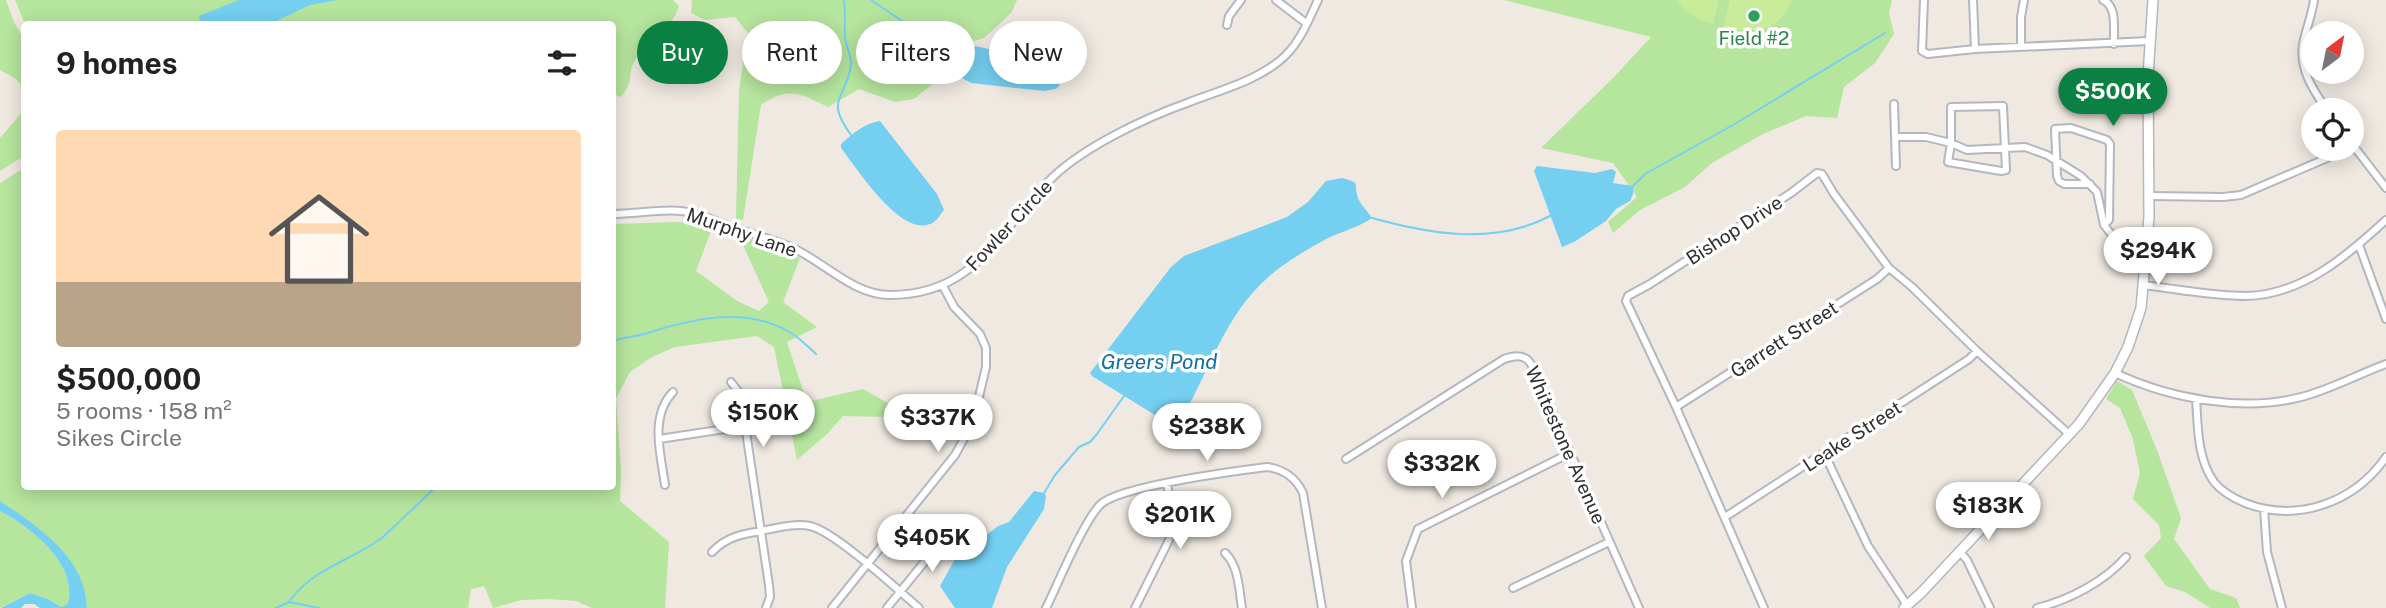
<!DOCTYPE html>
<meta charset="utf-8">
<style>
:root{--surface:#fff;--page:#f2f2f2;--text:#222;--muted:#767676;--accent:#0b8043}
body{margin:0;font-family:"Public Sans",sans-serif;background:var(--page);color:var(--text);height:100vh;display:flex;flex-direction:column;font-size:26px;white-space:nowrap}
*{box-sizing:border-box;margin:0}
p{font-size:23px;color:var(--muted)}
.icon{flex:none;width:38px;height:38px;fill:none;stroke:currentColor;stroke-width:2;stroke-linecap:round;stroke-linejoin:round}
.map{position:relative;flex:1;overflow:hidden}
.drawer{position:absolute;left:21px;top:21px;width:595px;height:469px;display:flex;flex-direction:column;background:var(--surface);border-radius:7px;box-shadow:0 4px 18px #0003}
.drawer>*{flex:none}
.banner{position:absolute;left:637px;top:21px;width:665px;height:63px;display:flex;gap:14px}
.needle{width:46px;rotate:32deg}
.buttons{position:absolute;left:2301px;top:21px;display:grid;gap:14px}
.buttons a{display:grid;place-items:center;width:63px;height:63px;border-radius:50%;background:var(--surface);box-shadow:0 4px 18px #0003;font-size:35px}
.price{position:absolute;translate:-50% -60px;padding:0 16px;border-radius:24px;background:#fff;color:#222;font-size:23px;line-height:46px;filter:drop-shadow(0 2px 4px #0008)}
.price::after{content:'';position:absolute;left:50%;top:42px;width:21px;height:16px;margin-left:-10px;background:inherit;clip-path:polygon(0 0,100% 0,50% 100%)}
.price.current{background:var(--accent);color:#fff}
ul{padding:0;list-style:none}
li{display:grid;align-content:center;gap:14px;height:371px;padding:0 35px}
li span{display:grid;place-items:center;height:217px;border-radius:7px;color:#555}
li>.icon{margin-inline-start:auto}
span .icon{width:126px;height:126px;fill:#fffc;stroke-width:1}
li b{font-size:30px}
h2{display:flex;justify-content:space-between;align-items:center;height:84px;padding:0 35px;font-size:30px}
.tag{padding:0 24px;border-radius:32px;background:var(--surface);box-shadow:0 4px 18px #0003;font-size:24px;line-height:63px}
.tag.current{background:var(--accent);color:#fff}
.map>svg:first-child{display:block}
.green{fill:#b6e59e}
.pitch{fill:#c9ec9a}
.water{fill:#75cff0}
.lines{fill:none;stroke-linecap:round;stroke-linejoin:round}
.stream{stroke:#75cff0;stroke-width:2}
.minor-casing{stroke:#b4b7c1;stroke-width:10}
.secondary-casing{stroke:#b4b7c1;stroke-width:12}
.minor{stroke:#fff;stroke-width:6}
.secondary{stroke:#fff;stroke-width:9}
.leisure-dot{fill:#2e9e5b;stroke:#fff;stroke-width:2.5}
.labels{text-anchor:middle;dominant-baseline:central;stroke-width:7;stroke-linejoin:round;paint-order:stroke}
.leisure-label{font-size:19px;fill:#27864d;stroke:#fff}
.street-label{font-size:19px;fill:#2e2e2e;stroke:#fff}
.water-label{font-size:21px;font-style:italic;fill:#0d6fa3;stroke:#fff}
</style>
<div class="map">
<svg width="2386" height="608" viewBox="0 0 2386 608">
<rect width="100%" height="100%" fill="#efe9e1"/>
<path class="green" d="M0,0H6L14,22L24,40V88L16,79L0,70Z
M15,0H673L679,6C672,31 644,42 634,62C627,76 635,80 621,97L613,94L612,24H25Z
M692,0H1017L1012,12L984,38L967,43L936,81L914,99L895,102L859,89L828,107C800,93 788,86 761,105L743,220L736,219L739,90L744,57L754,50L748,33L735,17L705,20L691,13Z
M1504,0H1892L1889,13L1894,34L1875,63L1844,87L1837,118L1806,116L1763,134L1712,163L1685,187L1640,210L1613,233L1608,222L1637,197L1613,163L1541,148L1614,77L1651,37Z
M24,110V156L0,171V138Z
M24,168V486H612L613,224L677,222L713,226L696,271L737,301L759,311L769,302L738,234L800,258L783,302L817,327L787,342L807,402L863,389L895,407L888,417L843,416L828,433L797,460L774,347L757,336L675,347L652,357L630,372L616,399L621,470L620,501L669,542L665,608H592L576,601L549,599L521,600L493,608L484,586L471,589L468,608H87C84,556 38,528 0,501V183Z
M2117,381L2132,390L2157,450L2181,518L2174,539L2210,589L2236,598L2240,608H2210L2185,592L2166,586L2144,556L2161,538L2159,525L2133,499L2140,473L2133,439L2120,408L2106,399Z
M0,511C32,528 78,563 68,605L60,607L48,599L30,593L0,608Z"/>
<path class="pitch" d="M1677,0H1719L1713,24C1698,20 1686,13 1677,0Z
M1730,0H1792C1777,35 1755,32 1723,28Z"/>
<path class="water" d="M239,0H337L310,5L270,24H201L199,17L201,15Z
M975,46C1003,51 1038,66 1060,85L1056,89L1044,91L971,83L955,74L954,71Z
M880,121L937,194L944,210C940,214 938,219 934,222C903,242 857,168 841,148V144C852,134 865,123 880,121Z
M1537,166L1595,173L1612,169L1616,172L1613,183L1633,186V194L1630,201L1616,209L1606,221L1574,242L1562,247L1534,171Z
M1342,178C1362,183 1353,183 1358,198C1360,204 1368,212 1372,218C1359,227 1343,231 1328,238C1313,246 1296,256 1282,266C1224,308 1213,368 1177,426L1163,420L1092,376L1090,373L1171,267L1184,256L1287,217L1308,202L1326,181Z
M1034,491L1044,493L1046,496L1044,509L1007,567L992,608H955L940,586L955,559L998,526L1009,522Z
M0,501C38,527 85,556 87,608H40L34,604H25L21,608H1L30,593L48,599L61,607L68,604C78,564 32,528 0,511Z"/>
<g class="lines">
<path class="stream" d="M844,0C846,15 844,25 845,38C846,47 852,56 851,65C846,100 824,98 851,135
M871,0L961,61
M1633,186L1645,174L1733,125L1885,33
M1372,218C1430,234 1495,246 1552,215
M612,342C622,337 634,337 644,334C691,319 746,305 791,333C800,338 808,347 816,354
M1044,493L1055,475L1079,447L1090,442L1097,434L1124,396
M289,602C312,568 352,561 383,537L437,486
M276,608L289,602L319,608"/>
<g class="minor-casing">
<path id="minor" d="M1276,0L1306,23
M1924,0L1922,51L1928,54L1975,49L2149,41
M1973,0L1975,49
M2103,0C2118,7 2113,29 2114,44
M2314,0C2312,15 2306,29 2303,44C2299,69 2313,90 2327,110
M1227,25L1229,16L1241,0
M2021,47V17L2024,0
M1894,104L1896,166
M2003,106L2006,170L2001,171L1948,162L1951,143V107Z
M1895,137H1926L1951,143L1967,150L2025,147L2047,155L2081,176L2097,192L2104,225L2112,235L2120,239L2147,240
M2352,144L2386,188
M2090,184H2064L2059,181L2057,176L2055,129L2071,128L2107,140L2110,144L2109,220L2104,225
M2150,196L2223,197L2241,195L2348,149
M612,214C635,214 659,209 681,211C697,212 712,220 726,225C748,233 770,238 791,247C823,261 853,295 890,295C978,295 999,228 1054,176C1086,146 1145,118 1187,103C1220,90 1261,80 1286,55C1301,40 1309,19 1318,0
M2359,245L2386,319
M2143,285C2177,289 2212,296 2246,296C2302,295 2347,256 2386,220
M2115,373C2171,399 2245,413 2305,396C2333,388 2359,374 2386,364
M731,382L738,391L742,405L769,585L770,597L766,608
M2196,399C2198,427 2197,458 2214,482C2222,492 2233,498 2245,503C2297,523 2354,503 2386,457
M1676,407L1877,279L1889,268
M659,439L745,426
M1825,455L1868,546L1907,605
M1346,459L1504,359C1515,355 1525,354 1531,364L1639,608
M665,485C661,455 649,417 673,392
M2264,509L2267,552L2282,608
M1725,517L1969,359L1977,351
M1959,551L1967,560L1990,608
M712,552C726,537 742,534 761,531C777,528 794,523 810,526C834,531 897,589 919,608
M1225,553C1239,566 1239,590 1242,608
M1513,588L1609,542
M832,608L955,455L973,422L986,367V348L980,334L954,307L943,286
M887,608L943,539
M1046,608C1058,584 1084,520 1101,504C1121,486 1235,471 1267,467C1283,469 1296,478 1303,493L1322,608
M1135,608L1172,534L1173,517L1167,484
M1412,608L1406,561L1418,529L1570,453
M1764,608L1676,407L1626,301L1628,296L1650,284L1791,193L1817,173L1822,174L1834,194L1889,268L1912,287L1977,351L2069,434
M2037,608C2069,600 2104,582 2126,557"/>
</g>
<g class="secondary-casing">
<path id="secondary" d="M1904,608L1921,593L2079,424L2115,373L2128,347L2141,308L2149,217L2148,76L2153,0"/>
</g>
<use href="#minor" class="minor"/>
<use href="#secondary" class="secondary"/>
</g>
<circle class="leisure-dot" cx="1754" cy="16" r="7"/>
<g class="labels">
<g class="leisure-label">
<text x="1754" y="38">Field #2</text>
</g>
<g class="street-label">
<text transform="translate(1009 225) rotate(-47)">Fowler Circle</text>
<text transform="translate(1734 230) rotate(-33)">Bishop Drive</text>
<text transform="translate(742 232) rotate(19)">Murphy Lane</text>
<text transform="translate(1784 339) rotate(-33)">Garrett Street</text>
<text transform="translate(1852 436) rotate(-33)">Leake Street</text>
<text transform="translate(1566 445) rotate(66)">Whitestone Avenue</text>
</g>
<g class="water-label">
<text x="1159" y="361">Greers Pond</text>
</g>
</g>
</svg>
<div class="buttons">
<a><svg class="needle" viewBox="-14 -14 28 28"><path d="M0-13l5 13h-10z" fill="#e53935"/><path d="M0 13l5-13h-10z" fill="#767676"/></svg></a>
<a><svg class="icon" aria-label="locate" viewBox="0 0 24 24"><circle cx="12" cy="12" r="6"/><path d="M12 2v4M12 18v4M2 12h4M18 12h4"/></svg></a>
</div>
<b class="price current" style="left:2113px;top:128px">$500K</b>
<b class="price" style="left:2158px;top:287px">$294K</b>
<b class="price" style="left:763px;top:449px">$150K</b>
<b class="price" style="left:938px;top:454px">$337K</b>
<b class="price" style="left:1207px;top:463px">$238K</b>
<b class="price" style="left:1442px;top:500px">$332K</b>
<b class="price" style="left:1988px;top:542px">$183K</b>
<b class="price" style="left:1180px;top:551px">$201K</b>
<b class="price" style="left:932px;top:574px">$405K</b>
<div class="banner">
<a class="tag current">Buy</a>
<a class="tag">Rent</a>
<a class="tag">Filters</a>
<a class="tag">New</a>
</div>
<section class="drawer">
<h2>9 homes<svg class="icon" aria-label="filters" viewBox="0 0 24 24"><path d="M4 7h16M4 17h16"/><circle cx="9" cy="7" r="2"/><circle cx="15" cy="17" r="2"/></svg></h2>
<ul>
<li><span style="background:linear-gradient(#ffd9b3 70%,#b9a48a 0)"><svg class="icon" aria-label="home" viewBox="0 0 24 24"><path d="M3 11l9-7 9 7M6 9v11h12V9"/></svg></span><div><b>$500,000</b><p>5 rooms · 158 m²</p><p>Sikes Circle</p></div></li>
</ul>
</section>
</div>
